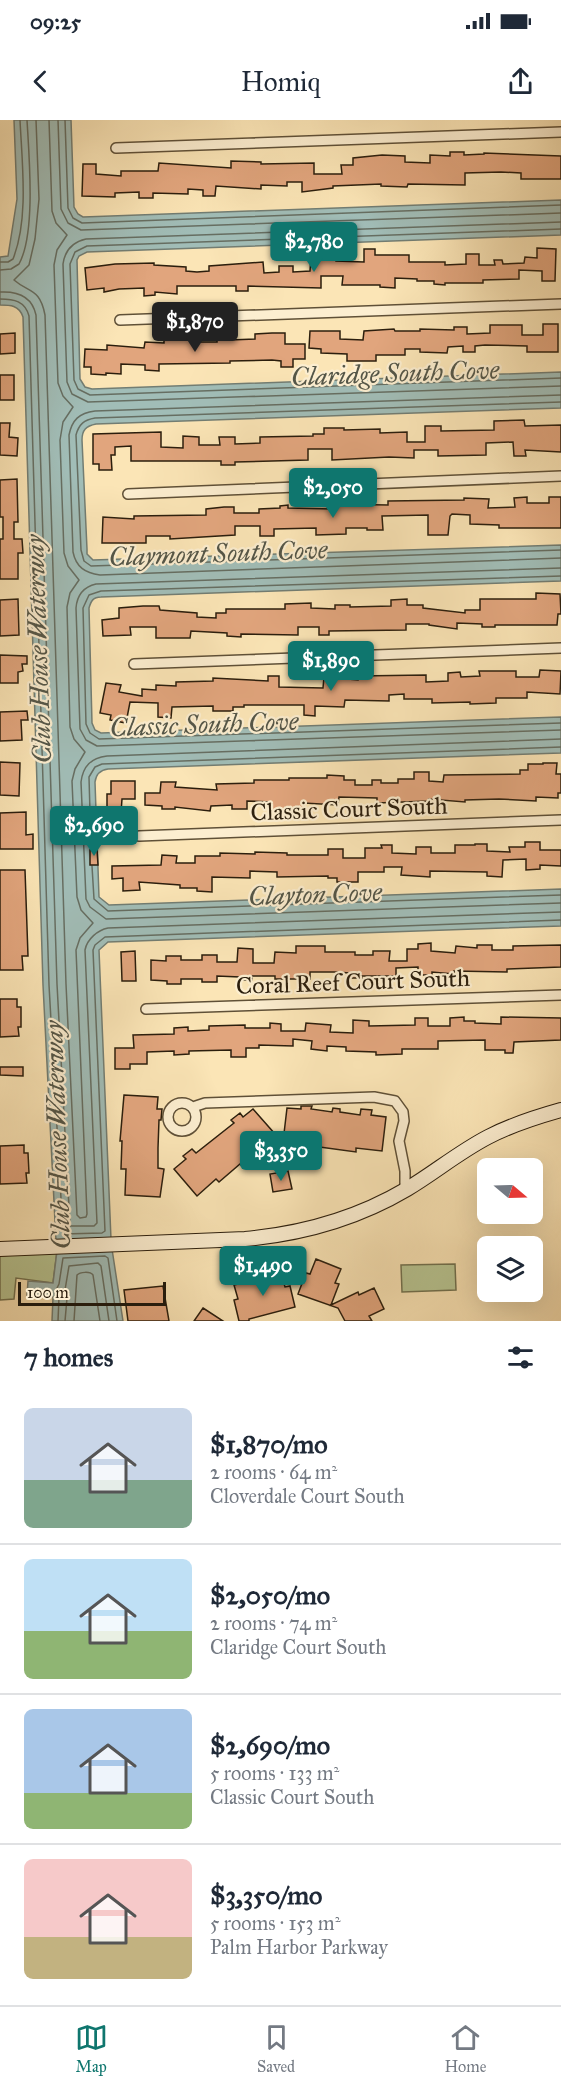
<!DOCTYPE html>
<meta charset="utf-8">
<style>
:root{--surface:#fff;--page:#f2f2f3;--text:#1f2937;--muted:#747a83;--line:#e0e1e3;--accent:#0f766e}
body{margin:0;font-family:"IM FELL Great Primer",serif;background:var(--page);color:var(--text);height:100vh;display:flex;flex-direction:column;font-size:22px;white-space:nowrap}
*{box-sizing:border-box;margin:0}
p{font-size:20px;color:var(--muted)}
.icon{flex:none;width:33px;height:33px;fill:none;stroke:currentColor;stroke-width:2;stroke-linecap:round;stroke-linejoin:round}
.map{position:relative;height:1201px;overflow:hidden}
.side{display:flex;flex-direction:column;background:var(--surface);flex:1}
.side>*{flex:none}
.needle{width:39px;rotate:109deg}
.controls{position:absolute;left:477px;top:1038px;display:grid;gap:12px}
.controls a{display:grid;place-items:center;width:66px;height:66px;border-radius:9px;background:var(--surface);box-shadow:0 6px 24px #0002;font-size:30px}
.scale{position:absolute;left:18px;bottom:15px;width:148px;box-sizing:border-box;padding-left:6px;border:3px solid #2b1e0d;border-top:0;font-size:16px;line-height:21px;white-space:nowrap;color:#2b1e0d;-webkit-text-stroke:4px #fceed0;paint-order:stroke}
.price{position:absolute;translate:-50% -51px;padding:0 14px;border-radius:6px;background:var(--accent);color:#fff;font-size:20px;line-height:39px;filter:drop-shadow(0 2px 3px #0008)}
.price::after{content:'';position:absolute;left:50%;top:36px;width:18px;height:14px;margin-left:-9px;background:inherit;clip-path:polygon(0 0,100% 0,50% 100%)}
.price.current{background:#222;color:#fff}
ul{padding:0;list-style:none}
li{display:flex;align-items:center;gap:18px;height:150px;padding:0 24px}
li+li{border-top:2px solid var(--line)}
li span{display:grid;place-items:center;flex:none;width:168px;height:120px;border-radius:9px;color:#555}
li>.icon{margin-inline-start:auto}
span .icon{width:72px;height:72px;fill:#fffc;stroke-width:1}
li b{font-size:26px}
h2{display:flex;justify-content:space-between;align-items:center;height:72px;padding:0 24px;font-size:26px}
.status{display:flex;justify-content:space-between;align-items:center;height:42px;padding:0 30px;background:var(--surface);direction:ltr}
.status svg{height:16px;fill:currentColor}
header{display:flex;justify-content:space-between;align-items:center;height:78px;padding:0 24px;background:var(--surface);font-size:27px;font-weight:600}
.dock{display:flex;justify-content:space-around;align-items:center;height:84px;border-top:2px solid var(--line);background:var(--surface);font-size:16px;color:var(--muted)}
.dock a{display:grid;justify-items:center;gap:3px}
.dock .current{color:var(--accent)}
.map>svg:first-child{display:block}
.green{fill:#b8c693;stroke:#727250;stroke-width:1.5}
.water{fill:#a1bdb7;stroke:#727d73;stroke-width:1.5}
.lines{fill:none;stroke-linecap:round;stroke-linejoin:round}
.shore{stroke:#666e62;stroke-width:1.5}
.building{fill:#e1a57d;stroke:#2b1e0d;stroke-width:1.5}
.street-casing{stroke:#5f5037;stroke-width:12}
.secondary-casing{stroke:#2b1e0d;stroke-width:16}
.street{stroke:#fceed0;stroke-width:9}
.secondary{stroke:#fceed0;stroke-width:14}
.labels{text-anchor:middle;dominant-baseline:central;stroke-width:4.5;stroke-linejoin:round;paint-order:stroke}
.street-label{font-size:24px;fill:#2b1e0d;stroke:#fceed0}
.water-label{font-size:26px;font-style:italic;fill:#545648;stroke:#fceed0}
</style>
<div class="status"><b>09:25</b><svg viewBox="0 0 49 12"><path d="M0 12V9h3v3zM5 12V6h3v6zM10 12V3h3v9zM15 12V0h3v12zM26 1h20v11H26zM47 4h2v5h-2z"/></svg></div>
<header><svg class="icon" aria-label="back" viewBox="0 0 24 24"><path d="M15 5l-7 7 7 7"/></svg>Homiq<svg class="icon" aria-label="share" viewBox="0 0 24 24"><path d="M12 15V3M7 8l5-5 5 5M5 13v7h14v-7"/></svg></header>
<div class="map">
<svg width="561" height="1201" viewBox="0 0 561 1201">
<rect width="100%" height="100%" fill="#fbe5b6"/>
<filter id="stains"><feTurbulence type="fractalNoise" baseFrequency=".00333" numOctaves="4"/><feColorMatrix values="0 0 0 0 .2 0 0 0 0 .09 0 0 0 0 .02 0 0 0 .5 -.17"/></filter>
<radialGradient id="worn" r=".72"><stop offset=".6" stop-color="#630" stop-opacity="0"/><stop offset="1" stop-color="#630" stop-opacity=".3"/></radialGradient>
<path class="green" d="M57,1131L53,1163L16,1158L14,1179L0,1180V1136Z
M455,1144L456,1170L402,1172L401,1145Z"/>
<path class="water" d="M14,0H71L74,87L78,94L83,97L561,80V115L87,132L79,136L77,140L80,259L85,267L92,269L561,252V288L96,304C86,306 82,310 82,320L87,429V434L93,440L561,425V461L101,477C93,477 91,481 89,488L92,603L95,610L101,613L561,597V633L108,649C100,650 96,654 95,662L99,777L109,785L561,769V806L108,822L99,830L111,1119L56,1121L43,865L23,197C19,185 10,185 0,185V137L8,136L17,79Z
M112,1129L123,1201H52L53,1177L27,1175L28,1161L53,1163L57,1131Z"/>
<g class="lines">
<path class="shore" d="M36,0L39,79L35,119L29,145L14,160C29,173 40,168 45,195L66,864L77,1095L80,1098L86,1097L87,1094L76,830L80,818L93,803L81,790L77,777L72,661L75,649L85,632L74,619L70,607L67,487L70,473L79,460L68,446L64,433L60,320L63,302L73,287L63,276L58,263L54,145L57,130L67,115L56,103L52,91L49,0
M58,0L61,89L68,103L81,110L561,93
M65,0L68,88L73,98L82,103L561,85
M561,102L86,119C72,122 65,130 63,144L67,262L72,274L88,282L561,266
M561,109L87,126L75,132L70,144L74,260L78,269L90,275L561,258
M0,142H8L13,139C29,99 22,43 20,0
M0,150L11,149L19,144C36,113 29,36 27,0
M0,172C18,171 32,176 36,195L57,864L70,1106H94L97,1103L85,830C87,819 98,810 108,808L561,792
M0,179C14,179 25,181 29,196L37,472
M561,275L95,291C79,293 72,300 69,315L73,432C76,447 85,453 100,455L561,438
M561,282L95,298C84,300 79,304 76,315L81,430L84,441L91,446L561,430
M561,448L96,464C83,467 77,476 76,488L80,609L86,620L97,626L561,610
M561,456L101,471L89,475L83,488L86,604L90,613L99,619L561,603
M38,493L49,865L63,1114L102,1113L105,1111L93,830L95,825L105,817L561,800
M561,619L107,636C91,638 83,646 81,662L86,779L90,787L106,799L561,783
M91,728L89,657L95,647L102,644L561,627
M92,746L94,779L108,791L561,775
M58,1201L59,1177L56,1170L59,1164L63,1138L105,1136L108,1138L117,1201
M65,1201L67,1178L65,1170L69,1146L98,1143L101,1146L109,1201
M74,1201L77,1155C80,1152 90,1151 93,1155L100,1201"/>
</g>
<path class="building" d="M450,32H464V35L484,34V33L561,36V59H521V53L501,52L465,53V65L408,64L407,67L381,66V64L333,66V68L302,72V62H287V66L261,65V69L216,66L215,76H203V70L188,69V74L153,73V78H139V72L115,73V77L82,76L83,44H96V54L121,56V51H158L159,43L231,48V41L261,42V44L314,43V54H342L341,45H353V38L382,35L405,36V42L430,43V35L450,36Z
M537,128L556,129L555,161H542V151L519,150V159L483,160V163H445V165L434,164V161H417V159L395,158V168L380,167V165H342L343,156H321V168L248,166V171H236V166H177V174L155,172V175L144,176V168L119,169L104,172V168L87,170L85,148L115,144L154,143V145L186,147V151L197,152L209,151V146L263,142L264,153L279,152V146H293V152L310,151L311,136H336V141L364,142V129H375V135H409V142H445V145L466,144V134H479V145H495L494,140H502L503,144L524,143L525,137L537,138Z
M543,204H558V232H527V226L485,225L475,226V232H463V226L448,227L447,233L420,232V229H405V235H376V241H347V234L321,233V229L309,228L310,211H340V219L363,220L364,211L394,209L395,211H420V209L454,210V207H467V214L490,213V205H522V215H543Z
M15,213V233L0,234V214Z
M272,213H285V224H305V239H293V247H281V241L272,240L230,241V243L159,244V251L145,250V245L121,244V254L106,253V255L91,254V247H84L85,229L107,230V225L144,228L145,222L164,223V218L194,216V222H217V215H230V220L255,219V214Z
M0,255H14V280H0Z
M524,300L525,306L561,305V332L525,330L526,336H514L513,322L486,323V335L438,336V330H414V338L389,337L332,340V329H308V340L235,342V345H221V341H131V326L115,327V335H111L112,350H99V344H93V314L161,312V327L183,328V316L199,317V325H220L219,317H235V324L260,323V317L313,316V314H324V308H344V310L380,309V313L407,312V322H425V306H441V311L494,310V301Z
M0,303H10L9,317L18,318L17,336L0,335Z
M17,359L18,402H14V419H22L23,433H18V459H0V419H3V397H0V360Z
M527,377V383H549V377H561V408H499V405L470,404V395L452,394L450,396L448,415H428V395L382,396L383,410H367V408H346V414L316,415V408L274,409V416H260V406H235V415L170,419V416H146V423H102L103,397L134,399V396L206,395V389L224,387H234V393H259V389L280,388V386L288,385V388L333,389V384L388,385V381L464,380V378L489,379L488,388L515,387L514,378Z
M536,473L560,474L561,494H558L557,505H495V507H482V504L457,503V509L429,505V504H406V510L329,511V515H319V507H298V515L241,514V517L227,516V513L191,511L190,518H156V507H130L131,515L103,516L102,500L119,498V488L143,486H159L160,490L197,493V497L216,498V493H226V489H285V484L311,483V488L335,489V485H350V487L391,486V480L407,479V485H423V488L465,493V490H480V479H536Z
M34,474H41L40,492L33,491Z
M18,479L19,515L0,516V480Z
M0,535L27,536V544H22L23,551L18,552V563H0Z
M540,550L561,551L560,574L527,572V578H496V583L470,584V582L432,583V579H404V574L389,575V581L345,580L344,587L315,586V596L304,595V585H244V587H233V591H213V586L172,587L171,598L158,597V583L130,582L126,603L110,600L111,595L100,593L106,563L121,565L119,572L142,576V569L156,570V565L176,566V562L213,561V558L268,561V556H279V567L323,568L324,557L358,560V556L426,555V562L448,561V553L460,552L461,557L480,556L479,551H516V557H539Z
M27,591L28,600H21L22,620L0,621V592Z
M0,642L20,643L19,676L0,675Z
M543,643H557L556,654H561V673H558V678L536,677V681L499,679L465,680V682L429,679V681L377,683V678L339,677L338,685L304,683V689L283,690H271V682L247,681V689H232V685L211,686L210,691L175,687V689H162V686L145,685V673H160L161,662H176L175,667L217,670L216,664L254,663V660H289V658H327V655L344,656V660H355V665H372V660H381V663H398V659H414V652H429V661L443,662L444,655L520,654V650H528V644H543Z
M111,661H135V679H122L121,693L107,692V674H111Z
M26,692V715L33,714V729H0V693Z
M525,722H540V730H561V746L540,745V749L526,750V739L503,740L502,757L487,756V752L430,751V757L401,755L402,747H384V752H358V762H337V758H328V756L277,757V752L250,751V758L212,757V772L197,771V768H180V765L139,762L140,770L123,771V758L112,759V746L161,745L162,735L177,736L176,743H195V736H220V733L255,734V732L287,733V735H328V729H343V738H365V728H382L381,725H392V733L416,734V727H431V733H455V725H475V724H487V731L510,732L509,727H525Z
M97,729L98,745H90V730Z
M0,750H25L28,836H22L23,850H0Z
M431,823V831L455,833L456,826L477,828V825H492V830H513V826L561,825V847L507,849V852L454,851V854L432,852V855H418V847L396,848V856H361L362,858H350V853L334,852H310V859H275V856H252V860H240V857L217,856V862H202V859H181V864H167V861L151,860V840L166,841V836H181V840H202V835H217V842H237L238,828L253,829V843H274L275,832L296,833V826H325V832H355V835H373V831H390L389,841H407V829H418V824Z
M135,831L136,861H122L121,832Z
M0,879H17V887H21V907H18L19,916L0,917Z
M464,897V901H475V903L501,904V897L561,898V920L514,922L513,933H505V930H485V920L438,921V929H402V934L376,935V932L346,931V927L327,926V931L311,929L312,921L293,919V926L259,925V928H246V937H231V930L189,931V934L174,935V931L147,932V944H130V949H115V928H134L133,915L174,914V908L188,907V911L209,910V906L245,905V908H270V903L281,904V911H305L306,903L331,905L330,912L353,913V900L369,901V906L415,905V898H428V906H450V898Z
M0,947H23V956L0,955Z
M124,975L158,977L157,989H162L161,1000H159L158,1028V1048L164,1049L160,1077L125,1075L126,1049H121L122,1021H120Z
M301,986H312L311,989L332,992L333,988L340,989V992L360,995L361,989L372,990L371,995L386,997L382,1031L356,1028V1032L283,1022L287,988L301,989Z
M253,989L275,1014L241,1045L240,1044L219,1062L216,1059L197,1076L174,1049L186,1039L183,1036L192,1029L196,1033L234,1003L231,1000L240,993L243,997Z
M24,1025V1033H28L29,1053H26L27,1063L0,1064V1026Z
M288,1051L292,1069L273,1072L270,1054Z
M316,1139L341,1149L335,1163L339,1164L331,1185L358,1172L359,1175L374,1168L384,1189L369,1196L372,1201H345L338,1188L298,1174L306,1153L310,1154Z
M281,1153L285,1167L290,1166L295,1187L249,1199V1201H239L234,1180L238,1179L234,1165Z
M163,1166L169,1201H128L124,1170Z
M203,1188L223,1201H194Z"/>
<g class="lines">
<g class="street-casing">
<path id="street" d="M116,28L561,12
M120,200L561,184
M128,374L561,356
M134,544L561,528
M139,716L561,700
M146,889L561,875
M168 997a14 14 0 1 1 28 0a14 14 0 1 1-28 0Z
M193,987L205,983L374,977L395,981L403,992L404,1001L399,1021L405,1051V1070"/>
</g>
<g class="secondary-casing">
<path id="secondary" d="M0,1129L245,1119C301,1114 358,1098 407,1069C434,1053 459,1032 488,1017C511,1005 536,997 561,990"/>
</g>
<use href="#street" class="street"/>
<use href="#secondary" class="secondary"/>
</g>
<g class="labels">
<g class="street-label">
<text transform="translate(349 689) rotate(-2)">Classic Court South</text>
<text transform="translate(353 862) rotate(-2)">Coral Reef Court South</text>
</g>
<g class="water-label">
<text transform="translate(395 253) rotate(-2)">Claridge South Cove</text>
<text transform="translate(218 433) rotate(-2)">Claymont South Cove</text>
<text transform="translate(38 529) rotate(-92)">Club House Waterway</text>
<text transform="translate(204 604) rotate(-2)">Classic South Cove</text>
<text transform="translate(315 774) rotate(-2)">Clayton Cove</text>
<text transform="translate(57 1015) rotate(-92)">Club House Waterway</text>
</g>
</g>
<rect width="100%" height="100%" filter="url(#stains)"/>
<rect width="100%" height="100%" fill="url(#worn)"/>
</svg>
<div class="controls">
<a><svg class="needle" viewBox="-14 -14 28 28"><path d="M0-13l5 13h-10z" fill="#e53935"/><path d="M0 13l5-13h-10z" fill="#747a83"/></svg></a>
<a><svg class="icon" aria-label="layers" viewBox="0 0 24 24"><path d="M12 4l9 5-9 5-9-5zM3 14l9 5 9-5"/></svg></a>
</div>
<div class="scale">100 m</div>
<b class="price" style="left:314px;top:153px">$2,780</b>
<b class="price current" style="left:195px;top:233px">$1,870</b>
<b class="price" style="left:333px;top:399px">$2,050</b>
<b class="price" style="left:331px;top:572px">$1,890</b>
<b class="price" style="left:94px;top:737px">$2,690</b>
<b class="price" style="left:281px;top:1062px">$3,350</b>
<b class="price" style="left:263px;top:1177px">$1,490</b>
</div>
<section class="side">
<h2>7 homes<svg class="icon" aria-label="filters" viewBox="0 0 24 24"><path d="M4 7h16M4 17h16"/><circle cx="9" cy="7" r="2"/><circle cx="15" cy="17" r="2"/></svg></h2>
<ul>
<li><span style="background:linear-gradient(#c9d6e8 60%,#7fa58c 0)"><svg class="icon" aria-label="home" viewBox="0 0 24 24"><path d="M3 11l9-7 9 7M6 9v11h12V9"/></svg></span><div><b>$1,870/mo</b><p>2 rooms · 64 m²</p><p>Cloverdale Court South</p></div></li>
<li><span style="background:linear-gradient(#bfe0f5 60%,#8fb573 0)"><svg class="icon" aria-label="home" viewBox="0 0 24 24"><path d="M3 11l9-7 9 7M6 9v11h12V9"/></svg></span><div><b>$2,050/mo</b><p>2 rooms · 74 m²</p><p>Claridge Court South</p></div></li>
<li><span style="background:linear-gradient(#a9c7e8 70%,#8fb573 0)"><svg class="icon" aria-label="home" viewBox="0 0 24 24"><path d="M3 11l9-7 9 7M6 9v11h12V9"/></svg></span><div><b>$2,690/mo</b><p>5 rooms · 133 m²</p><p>Classic Court South</p></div></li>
<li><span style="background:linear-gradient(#f6c9c9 65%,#c2b280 0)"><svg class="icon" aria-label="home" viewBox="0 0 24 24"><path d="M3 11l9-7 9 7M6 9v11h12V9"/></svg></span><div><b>$3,350/mo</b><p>5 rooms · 153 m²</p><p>Palm Harbor Parkway</p></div></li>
</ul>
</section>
<nav class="dock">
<a class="current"><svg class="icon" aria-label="map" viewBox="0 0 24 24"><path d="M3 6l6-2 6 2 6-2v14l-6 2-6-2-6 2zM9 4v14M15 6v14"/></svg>Map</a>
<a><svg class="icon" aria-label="saved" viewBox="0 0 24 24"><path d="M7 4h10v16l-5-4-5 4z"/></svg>Saved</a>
<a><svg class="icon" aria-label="home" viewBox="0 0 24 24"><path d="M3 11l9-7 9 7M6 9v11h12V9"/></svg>Home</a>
</nav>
